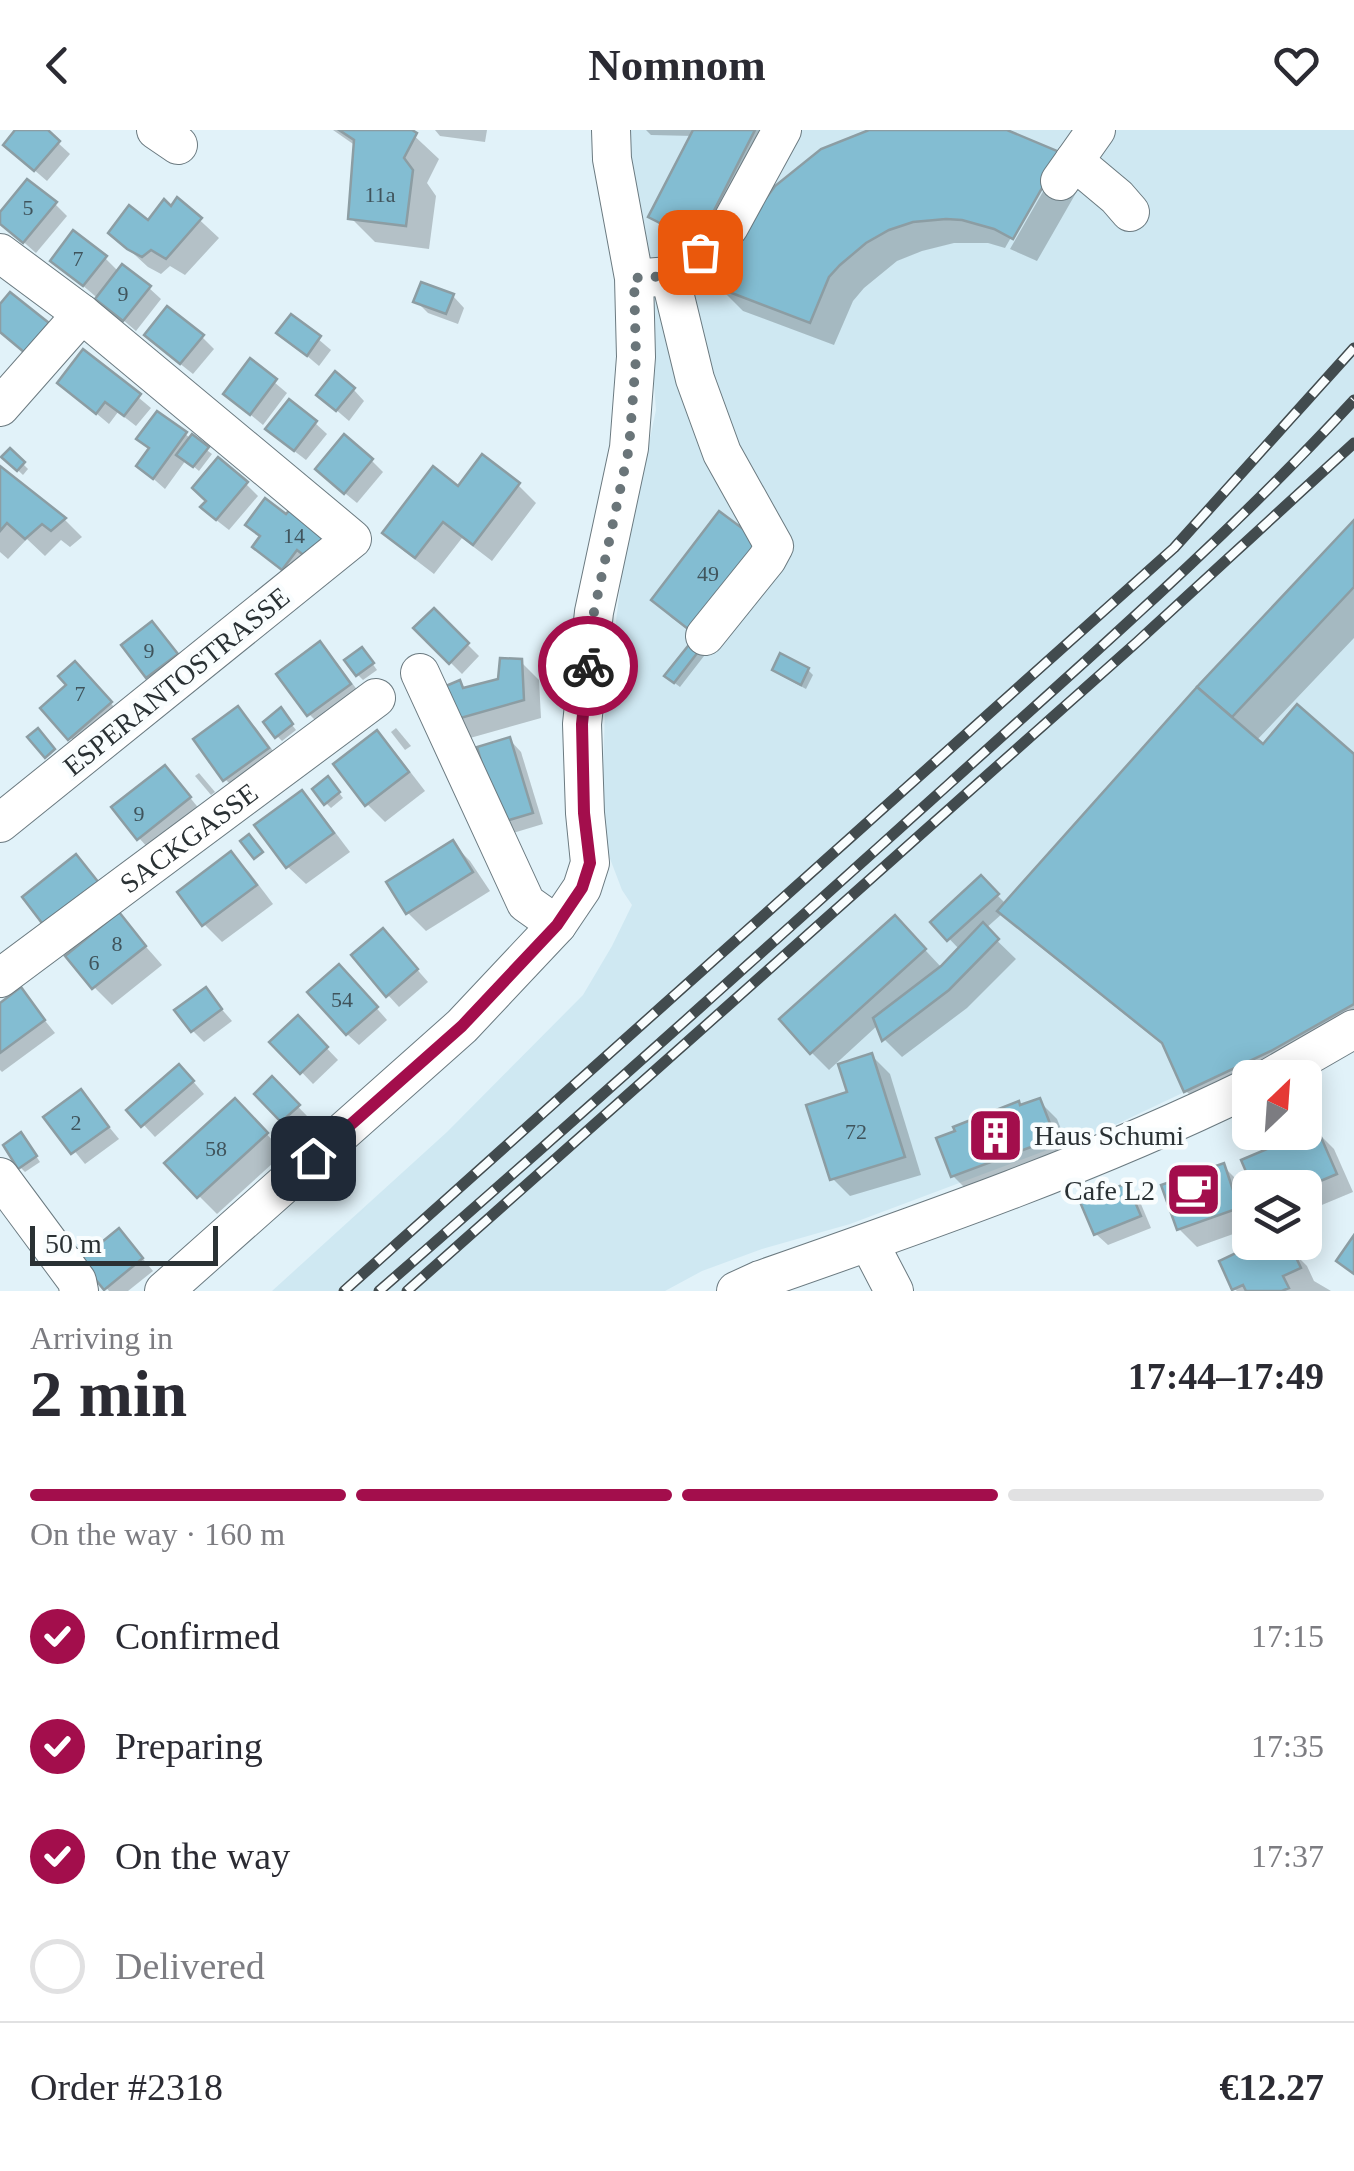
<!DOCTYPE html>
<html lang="en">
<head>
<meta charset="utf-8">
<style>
	body { margin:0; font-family:Georgia,serif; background:#f7f7f7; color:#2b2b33; height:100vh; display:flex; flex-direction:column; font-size:38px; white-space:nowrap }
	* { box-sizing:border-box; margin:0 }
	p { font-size:32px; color:#7c7c81 }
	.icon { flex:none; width:55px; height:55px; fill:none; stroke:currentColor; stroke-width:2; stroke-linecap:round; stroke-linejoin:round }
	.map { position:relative; height:1161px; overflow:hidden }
	.side { display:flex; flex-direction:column; background:#fff; flex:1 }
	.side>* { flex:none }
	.needle { width:65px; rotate:25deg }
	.fabs { position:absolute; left:1232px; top:930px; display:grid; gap:20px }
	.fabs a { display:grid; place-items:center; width:90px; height:90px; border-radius:15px; background:#fff; box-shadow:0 5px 25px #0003; font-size:50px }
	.scale { position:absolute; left:30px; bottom:25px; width:188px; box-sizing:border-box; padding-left:10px; border:5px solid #2a3134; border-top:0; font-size:28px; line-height:35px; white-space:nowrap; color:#2a3134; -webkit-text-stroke:8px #f9fdfe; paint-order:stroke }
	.pin { position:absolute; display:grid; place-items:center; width:85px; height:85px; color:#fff; margin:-42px; border-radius:20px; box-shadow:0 5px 15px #0006 }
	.courier { position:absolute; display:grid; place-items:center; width:100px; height:100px; margin:-50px; border:8px solid #a30e4c; border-radius:50%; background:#fff; color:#222; box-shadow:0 2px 12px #0007 }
	.headline em { font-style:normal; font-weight:700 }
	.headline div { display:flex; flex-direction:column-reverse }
	.headline { display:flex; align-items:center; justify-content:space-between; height:170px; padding:0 30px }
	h1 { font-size:65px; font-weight:700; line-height:75px }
	.bar { display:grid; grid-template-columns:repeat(4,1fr); gap:15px 10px; align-content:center; height:120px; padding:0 30px }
	.bar i { height:12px; border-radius:8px; background:#e1e1e2 }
	.bar .current { background:#a30e4c }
	.bar p { grid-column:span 4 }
	.line { display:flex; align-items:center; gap:25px; padding:0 30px; border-top:2px solid #e1e1e2 }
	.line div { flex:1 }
	ol { padding:0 30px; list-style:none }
	li { display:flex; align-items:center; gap:30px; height:110px }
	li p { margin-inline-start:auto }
	li .icon { padding:10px; border-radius:50%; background:#a30e4c; color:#fff; stroke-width:4 }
	li:last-child { color:#7c7c81 }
	li i { width:55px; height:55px; border:5px solid #e1e1e2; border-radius:50% }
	header { display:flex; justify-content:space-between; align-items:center; height:130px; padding:0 30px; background:#fff; font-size:45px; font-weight:700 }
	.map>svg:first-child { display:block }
	.built { fill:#cfe8f2 }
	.shadow { fill:#0003 }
	.building { fill:#83bdd2; stroke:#8c9da3; stroke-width:2.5 }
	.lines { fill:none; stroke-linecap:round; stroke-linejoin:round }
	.minor-casing { stroke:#6b7a80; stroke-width:40 }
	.minor { stroke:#fff; stroke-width:38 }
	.rail-casing { stroke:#424b4e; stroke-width:11 }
	.rail { stroke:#f9fdfe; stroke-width:8; stroke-dasharray:22; stroke-linecap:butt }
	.done { stroke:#6a7579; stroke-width:10; stroke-dasharray:0 18 }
	.route { stroke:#a30e4c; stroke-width:12 }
	.labels { text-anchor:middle; stroke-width:9; stroke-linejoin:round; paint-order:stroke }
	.number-label { font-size:22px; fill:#40545c }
	.street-label { font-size:28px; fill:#2a3134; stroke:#f9fdfe }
	.poi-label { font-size:28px; fill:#2a3134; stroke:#f9fdfe; text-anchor:start }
</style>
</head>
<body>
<header><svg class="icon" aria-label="back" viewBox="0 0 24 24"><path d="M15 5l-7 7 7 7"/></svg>Nomnom<svg class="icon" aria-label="heart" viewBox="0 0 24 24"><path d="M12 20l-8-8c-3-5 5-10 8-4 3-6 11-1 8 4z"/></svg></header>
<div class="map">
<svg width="1354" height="1161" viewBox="0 0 1354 1161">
	<rect width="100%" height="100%" fill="#e1f2f9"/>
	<polygon class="built" points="627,0 1354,0 1354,874 1271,921 1117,994 850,1094 762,1119 702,1141 665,1161 272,1161 447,1002 583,865 612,816 632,775 622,760 601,705 605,579 623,435 656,280 645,138"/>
	<g class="shadow">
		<polygon points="19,0 44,0 70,24 47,51 18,26"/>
		<polygon points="333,0 408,0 439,29 427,53 436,66 429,119 375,112 351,88 356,16"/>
		<polygon points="435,0 487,0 485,12 440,6"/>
		<polygon points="646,0 790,0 736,107 739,109 777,58 822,21 881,0 998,0 1019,6 1060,25 1084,49 1037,131 1010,119 1060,32 1054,32 1005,118 988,113 954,113 922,121 897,131 864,158 853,171 834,215 743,181 719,157 739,112 735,110 722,135 675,111 652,87 693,6 651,5"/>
		<polygon points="178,70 219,108 185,145 170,136 161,144 148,137 111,103 148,94 171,79"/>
		<polygon points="55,74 67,86 36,123 0,91 0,86"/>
		<polygon points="105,128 119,142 149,158 161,169 136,201 53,130"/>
		<polygon points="453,166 464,178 458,194 428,183 416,171"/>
		<polygon points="292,187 331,220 319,236 280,203"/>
		<polygon points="202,207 214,219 193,244 159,217"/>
		<polygon points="84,222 151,278 136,296 118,282 109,294 60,253"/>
		<polygon points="250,232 287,263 263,295 226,264"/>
		<polygon points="353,259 364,271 349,291 319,265"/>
		<polygon points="315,293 327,304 306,330 280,310"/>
		<polygon points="185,304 212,324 199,341 186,330 165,359 139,336 151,320 140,309"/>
		<polygon points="10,321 28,339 23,345 4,327"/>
		<polygon points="371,330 383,342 357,373 330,351"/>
		<polygon points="0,339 65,390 82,407 70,417 61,410 45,426 27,409 8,429 0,422"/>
		<polygon points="246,354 258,366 229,400 215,389 208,371"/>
		<polygon points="518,355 536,373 492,431 462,408 434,444 404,421 386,403 459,359"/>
		<polygon points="1354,393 1354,508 1256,611 1264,618 1354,627 1354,912 1210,985 1186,961 1168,919 1024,804 1003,783 985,799 1016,829 967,878 902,927 884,909 878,895 829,940 811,922 912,806 942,838 960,820 934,793 981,749 1006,774 1245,508"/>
		<polygon points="248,394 346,424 301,456 273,434 255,417 261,408"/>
		<polygon points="782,436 716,522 711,517 680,557 672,551 698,507 672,488 654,470"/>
		<polygon points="434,481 479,526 462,544 416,498"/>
		<polygon points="164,506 187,537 160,558 148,546"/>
		<polygon points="319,515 337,533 367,573 327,602 309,584"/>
		<polygon points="367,526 377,540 363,550 358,545"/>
		<polygon points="521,532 539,550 541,588 463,610 445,592 460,553 466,559 501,551"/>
		<polygon points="775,540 808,540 813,545 806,559 780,545"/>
		<polygon points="87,546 121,585 82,620 43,578"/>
		<polygon points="238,580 256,598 285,637 243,667 225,649"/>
		<polygon points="285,586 296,600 282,611 277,606"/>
		<polygon points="396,598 411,616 405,620 391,602"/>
		<polygon points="377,604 395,622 425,661 385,692 367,674"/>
		<polygon points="510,610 521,622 543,694 513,703 502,692"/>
		<polygon points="199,643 215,662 211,665 195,646"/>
		<polygon points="176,650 200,680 150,720 139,708"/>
		<polygon points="333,655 343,668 331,678 326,673"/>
		<polygon points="301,663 319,681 350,722 306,754 288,737"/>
		<polygon points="452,713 470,731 490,761 426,801 408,783 389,753"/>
		<polygon points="231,724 249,742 273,774 222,812 204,794"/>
		<polygon points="119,786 162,835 112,875 94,857"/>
		<polygon points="394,813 428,852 399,877 388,865"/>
		<polygon points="351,849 387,890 359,915 347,904"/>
		<polygon points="205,860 232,891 204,912 192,900"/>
		<polygon points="21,861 55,903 2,942 0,940 0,876"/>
		<polygon points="298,888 338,930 313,954 273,912"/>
		<polygon points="872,926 890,944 921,1045 850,1066 832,1048"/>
		<polygon points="191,949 204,964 155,1007 130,980"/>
		<polygon points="272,950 309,988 294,1002 257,964"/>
		<polygon points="80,962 119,1009 85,1034 47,987"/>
		<polygon points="1039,971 1057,989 1067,1014 1058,1017 1064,1029 971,1064 953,1046 1022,978"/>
		<polygon points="253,989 284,1023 217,1084 199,1066"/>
		<polygon points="1316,1001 1334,1019 1353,1062 1305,1082 1305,1058"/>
		<polygon points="26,1011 40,1032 25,1042 20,1037"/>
		<polygon points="1223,1036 1241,1054 1250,1080 1250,1098 1197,1117 1179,1099"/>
		<polygon points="1127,1056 1138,1067 1151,1098 1108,1115 1096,1104"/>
		<polygon points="1275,1112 1283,1121 1289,1118 1307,1136 1314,1151 1331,1161 1237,1161 1234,1159"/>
		<polygon points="130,1113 153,1141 128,1161 109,1161 83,1130"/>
	</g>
	<g class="building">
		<polygon points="15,0 48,0 60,11 34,41 3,15"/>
		<polygon points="339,0 412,0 417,3 404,28 413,40 406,96 348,89 354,10"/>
		<polygon points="693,0 755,0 698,112 648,87"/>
		<polygon points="869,0 1007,0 1062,23 1013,109 994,99 962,90 946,89 913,92 889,100 866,113 840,135 829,147 810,193 716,157 741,102 775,56 821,19"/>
		<polygon points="27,49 57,72 23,113 0,94 0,82"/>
		<polygon points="177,67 202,88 166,129 151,120 142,127 127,119 108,103 129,75 148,90 164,69 171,76"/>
		<polygon points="73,100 107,126 83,156 50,131"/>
		<polygon points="122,134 151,156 123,191 95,169"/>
		<polygon points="421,152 454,164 446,184 413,172"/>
		<polygon points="10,162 49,193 25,223 0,202 0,174"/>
		<polygon points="167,176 204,205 180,234 144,205"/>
		<polygon points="291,184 321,206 307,226 276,203"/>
		<polygon points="83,219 141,264 124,286 105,272 96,284 57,253"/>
		<polygon points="250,228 277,249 250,285 223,264"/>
		<polygon points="335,241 355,258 336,281 316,265"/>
		<polygon points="289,269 317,291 294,321 265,299"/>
		<polygon points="157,281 187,302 153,349 136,336 149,318 136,309"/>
		<polygon points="192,304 209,317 193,337 176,325"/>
		<polygon points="344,304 373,329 344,364 315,339"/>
		<polygon points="10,318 25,332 17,341 1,327"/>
		<polygon points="482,324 520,353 473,415 443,392 415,428 382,403 433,336 458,356"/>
		<polygon points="218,327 248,352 216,390 200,377 206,371 192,358"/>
		<polygon points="0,336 66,388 51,401 42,394 25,409 7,393 0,401"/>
		<polygon points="265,368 286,384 293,376 330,404 310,430 297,420 282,440 252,417 260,406 245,395"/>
		<polygon points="719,381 766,416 697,506 651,470"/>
		<polygon points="1354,390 1354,457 1232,587 1197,557"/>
		<polygon points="434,478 469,513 449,534 413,498"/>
		<polygon points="152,491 178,524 146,548 121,515"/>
		<polygon points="696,506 705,513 674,553 664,546"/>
		<polygon points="320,511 351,554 307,586 276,544"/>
		<polygon points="362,517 374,533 356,546 344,530"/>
		<polygon points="780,523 809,538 801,555 772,540"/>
		<polygon points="500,528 522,529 524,570 443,593 434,561 460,550 463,558 498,549"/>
		<polygon points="75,531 112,572 68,610 40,578 66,555 58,546"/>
		<polygon points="1197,557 1263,614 1297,574 1354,624 1354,874 1271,921 1184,962 1162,913 997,781"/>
		<polygon points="238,576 269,618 223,651 193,609"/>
		<polygon points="281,577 293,594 275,608 263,592"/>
		<polygon points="38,598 55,619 45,628 27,607"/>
		<polygon points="377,600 409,642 365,676 333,634"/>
		<polygon points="510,607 533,683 499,693 477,617"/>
		<polygon points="165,635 191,667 137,710 111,677"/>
		<polygon points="328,646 340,662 324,675 312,659"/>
		<polygon points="302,660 334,703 286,738 254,695"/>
		<polygon points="249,704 263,722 254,729 240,711"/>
		<polygon points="453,710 473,742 406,784 386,752"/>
		<polygon points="231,721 257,755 202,796 177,762"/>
		<polygon points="76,724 103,758 48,801 22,767"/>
		<polygon points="981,745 999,764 947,811 930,792"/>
		<polygon points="119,782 146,816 92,859 65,826"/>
		<polygon points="895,785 926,819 810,924 779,889"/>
		<polygon points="983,792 999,809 949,860 882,911 873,888 941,836"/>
		<polygon points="383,798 418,839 386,867 351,825"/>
		<polygon points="339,834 378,877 346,905 307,862"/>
		<polygon points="21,857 45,890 0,923 0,873"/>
		<polygon points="206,857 222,879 191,902 174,880"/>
		<polygon points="298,885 328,917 300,944 269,912"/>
		<polygon points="872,923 905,1027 830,1050 806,975 847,962 838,934"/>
		<polygon points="179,934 194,951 141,997 126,980"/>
		<polygon points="272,946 300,975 281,992 254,964"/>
		<polygon points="81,959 109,997 71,1024 43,987"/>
		<polygon points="235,968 268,1003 197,1068 164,1033"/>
		<polygon points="1040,968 1051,996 1042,999 1047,1011 951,1047 936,1008 955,1001 953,997 1019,971 1020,975"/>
		<polygon points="1317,998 1337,1044 1304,1058 1253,1058 1241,1030"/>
		<polygon points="21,1002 37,1026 18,1039 3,1015"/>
		<polygon points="1224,1033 1239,1078 1177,1100 1161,1055"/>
		<polygon points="1127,1053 1141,1086 1094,1105 1080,1072"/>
		<polygon points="119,1098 143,1128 104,1160 80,1130"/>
		<polygon points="1354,1105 1354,1144 1336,1131"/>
		<polygon points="1259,1112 1276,1112 1279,1120 1290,1115 1301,1138 1283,1146 1289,1158 1282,1161 1246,1161 1243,1155 1232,1160 1219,1131"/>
	</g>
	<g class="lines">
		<defs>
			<g id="minor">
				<polyline points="156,0 178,15"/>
				<polyline points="1074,31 1117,67 1130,82"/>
				<polyline points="1060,51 1096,0"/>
				<polyline points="0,123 82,184 352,409 0,693"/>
				<polyline points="670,146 695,249 722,323 774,416 767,429 705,506"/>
				<polyline points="645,148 670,146 729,97 782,0"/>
				<polyline points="0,277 82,184"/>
				<polyline points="420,543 526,773 557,795"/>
				<path id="s1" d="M0 848 376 568"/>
				<polyline points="1269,948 1354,899"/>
				<polyline points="0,1047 77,1151 79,1161"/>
				<polyline points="869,1113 894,1161"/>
				<polyline points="164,1161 462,896 557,795 582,758 590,733 585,683 582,594 594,482 629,318 636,227 634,148 612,29 611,0"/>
				<path d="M736 1161 760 1150C926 1092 1093 1034 1250 957"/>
			</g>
		</defs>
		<use href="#minor" class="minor-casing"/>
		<use href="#minor" class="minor"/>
		<defs>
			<g id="rail">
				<polyline points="344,1161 1174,418 1354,218"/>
				<path d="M379 1161C571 994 760 824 949 654 1087 529 1228 407 1354 270"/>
				<polyline points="407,1161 1137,512 1354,313"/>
			</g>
		</defs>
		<use href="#rail" class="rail-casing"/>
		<use href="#rail" class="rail"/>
	</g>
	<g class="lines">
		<polyline class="done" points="588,536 594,482 629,318 636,228 634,148 670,146 700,122"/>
		<polyline class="route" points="313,1028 462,896 557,795 582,758 590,733 584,683 582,594 588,536"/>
	</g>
	<defs>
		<symbol id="building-square" viewBox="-11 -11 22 22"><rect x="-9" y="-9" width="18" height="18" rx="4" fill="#a30e4c" stroke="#f9fdfe"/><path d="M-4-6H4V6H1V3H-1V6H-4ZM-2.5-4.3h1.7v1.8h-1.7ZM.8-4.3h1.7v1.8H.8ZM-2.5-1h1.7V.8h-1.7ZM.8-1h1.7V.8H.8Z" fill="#fff"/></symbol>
		<symbol id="cafe-square" viewBox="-11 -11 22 22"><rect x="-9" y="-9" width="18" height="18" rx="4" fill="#a30e4c" stroke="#f9fdfe"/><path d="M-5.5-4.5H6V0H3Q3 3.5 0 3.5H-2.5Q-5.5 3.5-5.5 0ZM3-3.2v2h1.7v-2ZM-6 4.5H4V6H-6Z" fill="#fff"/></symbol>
	</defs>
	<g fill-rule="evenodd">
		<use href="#building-square" x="964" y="974" width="63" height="63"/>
		<use href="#cafe-square" x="1162" y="1028" width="63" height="63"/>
	</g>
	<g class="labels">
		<g class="number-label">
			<text x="380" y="72">11a</text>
			<text x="28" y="85">5</text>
			<text x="78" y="136">7</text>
			<text x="123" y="171">9</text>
			<text x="294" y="413">14</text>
			<text x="708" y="451">49</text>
			<text x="149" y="528">9</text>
			<text x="80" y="571">7</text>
			<text x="139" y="691">9</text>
			<text x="117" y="821">8</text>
			<text x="94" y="840">6</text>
			<text x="342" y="877">54</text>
			<text x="76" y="1000">2</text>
			<text x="856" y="1009">72</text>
			<text x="216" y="1026">58</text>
		</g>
		<g class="street-label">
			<text transform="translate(176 551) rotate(-39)" y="10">ESPERANTOSTRASSE</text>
			<text dy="10" stroke="none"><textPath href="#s1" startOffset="235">SACKGASSE</textPath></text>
		</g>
		<g class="poi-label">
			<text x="1034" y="1015">Haus Schumi</text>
			<text x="1155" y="1070" text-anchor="end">Cafe L2</text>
		</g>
	</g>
</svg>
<div class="fabs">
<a><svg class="needle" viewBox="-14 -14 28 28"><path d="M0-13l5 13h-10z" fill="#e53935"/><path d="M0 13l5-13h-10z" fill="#7c7c81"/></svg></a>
<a><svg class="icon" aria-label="layers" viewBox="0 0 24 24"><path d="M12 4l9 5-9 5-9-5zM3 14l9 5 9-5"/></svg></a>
</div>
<div class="scale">50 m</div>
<div class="pin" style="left:700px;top:122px;background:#ea580c"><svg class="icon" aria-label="bag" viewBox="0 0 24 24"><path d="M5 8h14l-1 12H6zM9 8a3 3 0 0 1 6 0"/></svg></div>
<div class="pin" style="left:313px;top:1028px;background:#1f2937"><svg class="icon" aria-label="home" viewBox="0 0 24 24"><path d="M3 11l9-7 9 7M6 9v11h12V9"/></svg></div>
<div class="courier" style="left:588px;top:536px"><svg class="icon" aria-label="bike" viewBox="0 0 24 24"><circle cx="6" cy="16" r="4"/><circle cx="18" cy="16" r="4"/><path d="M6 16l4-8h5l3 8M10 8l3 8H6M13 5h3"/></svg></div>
</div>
<section class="side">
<div class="headline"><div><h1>2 min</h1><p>Arriving in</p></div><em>17:44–17:49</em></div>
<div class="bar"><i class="current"></i><i class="current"></i><i class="current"></i><i></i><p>On the way · 160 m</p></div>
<ol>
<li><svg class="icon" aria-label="check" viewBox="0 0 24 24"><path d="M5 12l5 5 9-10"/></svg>Confirmed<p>17:15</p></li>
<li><svg class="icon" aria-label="check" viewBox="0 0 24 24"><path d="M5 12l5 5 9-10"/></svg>Preparing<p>17:35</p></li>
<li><svg class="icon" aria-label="check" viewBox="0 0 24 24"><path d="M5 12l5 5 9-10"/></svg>On the way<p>17:37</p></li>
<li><i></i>Delivered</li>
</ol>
<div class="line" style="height:130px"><div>Order #2318</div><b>€12.27</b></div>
</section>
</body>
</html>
